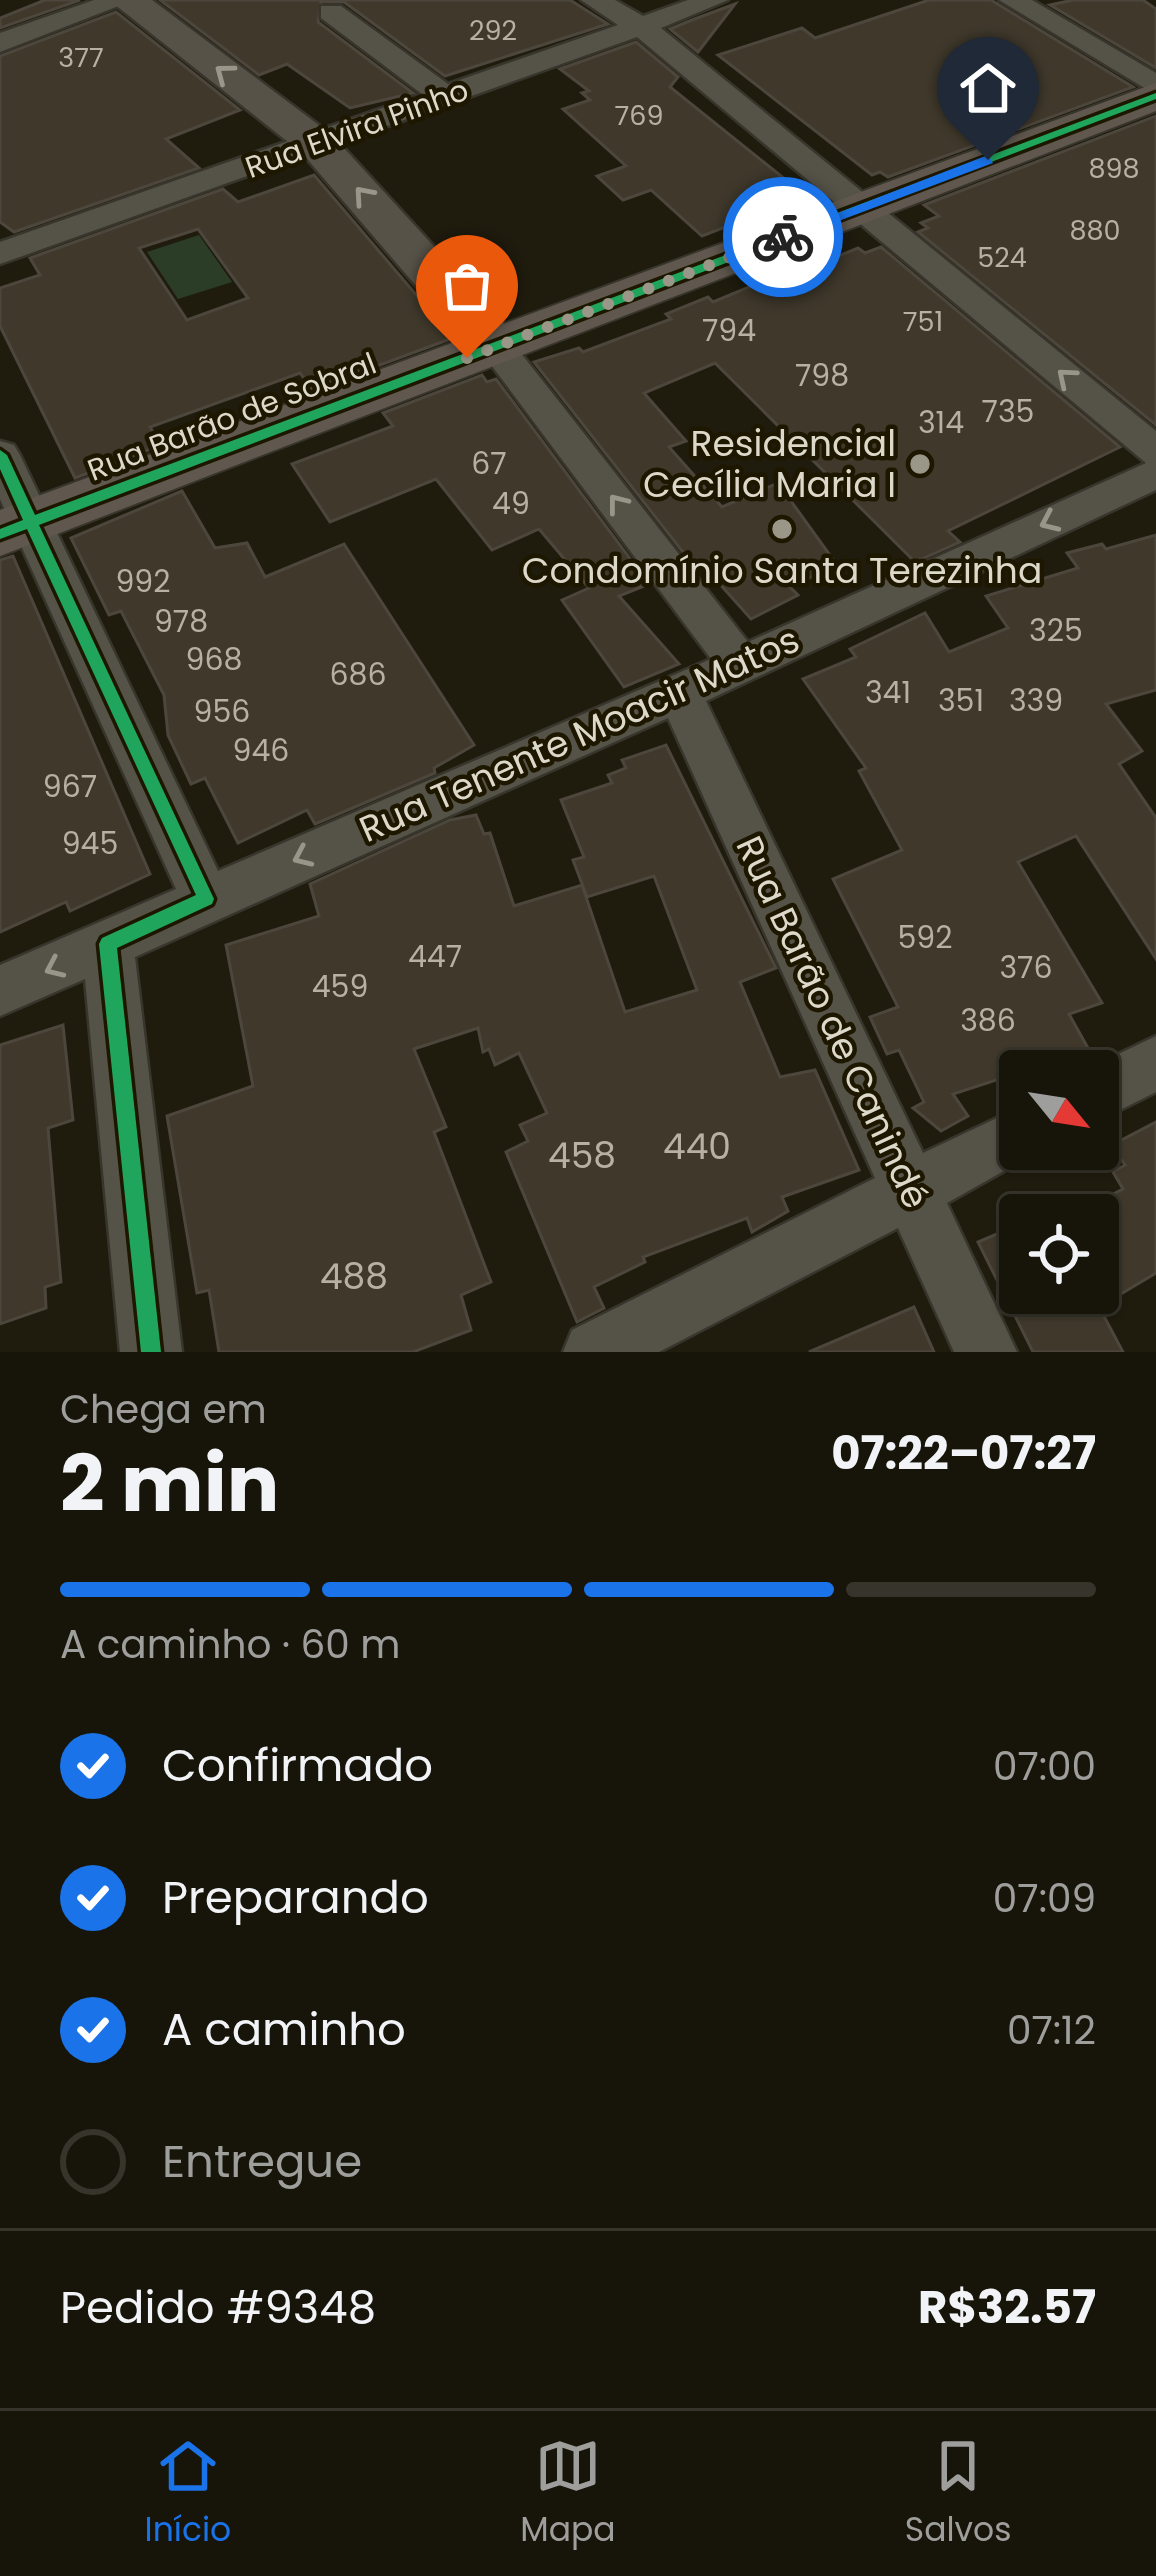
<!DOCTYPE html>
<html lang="pt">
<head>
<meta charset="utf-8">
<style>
	body { margin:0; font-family:Poppins,sans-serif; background:#242218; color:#f1f3f6; height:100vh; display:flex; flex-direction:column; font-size:45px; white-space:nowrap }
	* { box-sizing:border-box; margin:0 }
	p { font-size:39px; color:#9e9f9c }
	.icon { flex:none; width:66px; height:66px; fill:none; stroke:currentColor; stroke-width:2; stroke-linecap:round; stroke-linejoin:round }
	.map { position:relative; height:1352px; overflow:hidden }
	.side { display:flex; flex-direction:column; background:#17150a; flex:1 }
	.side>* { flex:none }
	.needle { width:78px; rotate:120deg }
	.buttons { position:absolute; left:999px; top:1050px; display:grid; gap:24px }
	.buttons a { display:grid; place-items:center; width:120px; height:120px; border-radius:12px; background:#17150a; box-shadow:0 3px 9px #0004,0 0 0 3px #36342b; font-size:60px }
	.pin { position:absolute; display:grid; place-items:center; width:102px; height:102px; color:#fff; margin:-123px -51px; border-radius:50% 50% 50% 0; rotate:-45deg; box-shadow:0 0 12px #0007 }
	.pin .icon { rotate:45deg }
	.courier { position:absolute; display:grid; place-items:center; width:120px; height:120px; margin:-60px; border:9px solid #1a73e8; border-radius:50%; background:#fff; color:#222; box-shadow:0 3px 15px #0007 }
	.summary em { font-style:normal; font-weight:700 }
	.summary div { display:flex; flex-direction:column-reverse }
	.summary { display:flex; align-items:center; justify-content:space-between; height:204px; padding:0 60px }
	h1 { font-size:78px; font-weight:700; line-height:90px }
	.bar { display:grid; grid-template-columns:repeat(4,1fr); gap:18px 12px; align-content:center; height:144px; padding:0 60px }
	.bar i { height:15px; border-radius:9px; background:#36342b }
	.bar .current { background:#1a73e8 }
	.bar p { grid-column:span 4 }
	.line { display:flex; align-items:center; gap:30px; padding:0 60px; border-top:3px solid #36342b }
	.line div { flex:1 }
	ol { padding:0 60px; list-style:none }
	li { display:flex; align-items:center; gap:36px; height:132px }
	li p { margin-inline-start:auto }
	li .icon { padding:12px; border-radius:50%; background:#1a73e8; color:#fff; stroke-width:4 }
	li:last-child { color:#9e9f9c }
	li i { width:66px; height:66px; border:6px solid #36342b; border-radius:50% }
	.dock { display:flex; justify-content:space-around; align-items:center; height:168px; border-top:3px solid #36342b; background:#17150a; font-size:33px; color:#9e9f9c }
	.dock a { display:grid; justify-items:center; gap:6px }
	.dock .current { color:#1a73e8 }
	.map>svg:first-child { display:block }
	.green { fill:#2c3d27 }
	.building { fill:#3f382b; stroke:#4c463c; stroke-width:3; fill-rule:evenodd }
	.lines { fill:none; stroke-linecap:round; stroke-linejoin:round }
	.minor-casing { stroke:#38352c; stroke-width:5 }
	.secondary-casing { stroke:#38352c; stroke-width:5 }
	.primary-casing { stroke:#38352c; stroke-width:4 }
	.minor { fill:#555348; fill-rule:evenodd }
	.secondary { fill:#565248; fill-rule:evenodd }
	.primary { fill:#60584e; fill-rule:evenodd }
	.cycleway-casing { stroke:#1d1700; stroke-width:7 }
	.cycleway { fill:#20a55d; fill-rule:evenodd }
	.oneway { stroke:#9a9689 }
	.oneway2 { stroke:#999689 }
	.route { fill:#1a73e8 }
	.done { stroke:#9a9788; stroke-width:12; stroke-dasharray:0 21.6 }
	.poi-dot { fill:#9a9788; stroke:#1d1700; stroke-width:4.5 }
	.labels { text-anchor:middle; stroke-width:9; stroke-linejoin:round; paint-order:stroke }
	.far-number-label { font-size:27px; fill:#b6b1a2 }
	.far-street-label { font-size:30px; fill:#ddd9ca; stroke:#1d1700 }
	.number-label { font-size:30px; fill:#b6b1a2 }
	.poi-label { font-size:36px; fill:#ddd9ca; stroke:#1d1700; text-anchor:end }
	.street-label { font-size:36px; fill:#ddd9ca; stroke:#1d1700 }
	.near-number-label { font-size:36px; fill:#b6b1a2 }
</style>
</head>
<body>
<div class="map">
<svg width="1156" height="1352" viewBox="0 0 1156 1352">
	<rect width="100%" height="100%" fill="#1f1c0e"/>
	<polygon class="green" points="199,235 232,282 178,299 147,252"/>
	<g class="building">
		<polygon points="45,0 80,0 0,28 0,18"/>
		<polygon points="160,0 570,0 608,24 445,76 344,2 321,2 318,22 413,93 350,108 287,64 259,75"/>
		<polygon points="929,0 991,0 1133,87 888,177 880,172 872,175 718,55 802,28 815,38"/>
		<polygon points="1073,0 1143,0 1156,9 1156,68 1050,5"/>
		<polygon points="735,4 698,52 670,29 692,20"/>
		<polygon points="116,12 240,110 166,139 199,168 14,232 0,222 0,56"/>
		<polygon points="636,42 678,77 670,87 806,196 702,236 651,190 623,200 597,176 626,166 563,109 590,100 582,93 589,91 560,69"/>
		<polygon points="1156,116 1156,425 918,232 928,228 921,223 939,216 924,205"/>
		<path d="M314 175 453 338 312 390 300 373 150 427 161 445 75 478 0 326V288L40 275 30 258 223 189 238 202ZM198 229 248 298 187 320 139 248Z"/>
		<polygon points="881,247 1120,447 948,531 960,542 915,562 715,363 644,393 686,441 669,447 722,507 778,483 837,565 790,587 798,595 751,619 700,562 693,565 534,362 579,348 583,352 671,319 666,314 708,297 713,302 793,269 797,273 858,248 865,253"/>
		<polygon points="482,375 487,382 496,379 649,584 619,596 679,664 624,687 562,600 589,588 539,529 492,550 436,479 330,522 292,464 393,426 383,413"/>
		<polygon points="182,491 215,548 247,543 265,577 344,544 474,745 434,768 435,773 315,824 307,810 238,843 205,778 191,784 168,735 164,695 121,611 109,615 71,538"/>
		<polygon points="1156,535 1156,690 1106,704 1142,751 1119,764 1156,818 1156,959 1076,836 1018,862 1102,1003 1069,1014 1089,1050 953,1094 968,1116 941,1131 913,1108 924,1102 899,1050 887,1054 870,1017 898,1007 833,879 902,850 859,771 866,768 803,679 856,657 850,649 925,613 949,652 1008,628 986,596 1078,568 1067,553 1102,544 1106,549"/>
		<polygon points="13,556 150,874 70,911 66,902 0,932 0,560"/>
		<polygon points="666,745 776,968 740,982 780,1077 815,1070 859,1170 782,1197 788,1211 752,1232 747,1218 643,1257 645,1262 594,1287 604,1308 577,1322 506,1152 528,1141 520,1125 547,1113 519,1053 495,1065 489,1049 483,1052 478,1028 414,1049 446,1127 434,1132 491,1282 461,1295 471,1330 413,1352 219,1352 209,1290 197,1293 167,1116 253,1086 226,945 319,916 310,884 450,820 476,815 484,834 490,833 514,906 582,885 625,1012 697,990 654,876 587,897 573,860 584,857 561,800 612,783 608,775 626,768 622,760"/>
		<polygon points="63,1025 73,1120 48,1128 61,1282 45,1287 46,1308 0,1324 0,1045"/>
		<polygon points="1156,1122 1156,1273 1099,1307 1123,1352 1033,1352 978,1242 1020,1224 1020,1293 1091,1293 1098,1306 1098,1202 1123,1189 1113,1172 1125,1165 1112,1145"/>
		<polygon points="914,1307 934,1352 809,1352"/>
	</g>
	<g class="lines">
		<defs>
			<g id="minor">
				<polygon points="94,0 134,0 0,52 0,33"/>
				<polygon points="581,0 615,0 643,16 688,0 728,0 661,28 1156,431 1156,490 706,701 923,1153 1020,1107 1020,1149 1043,1149 947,1203 1017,1352 954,1352 898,1228 659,1352 563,1352 572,1330 875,1178 668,718 135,957 182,1352 120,1352 85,979 0,1016 0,965 176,889 0,499 0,441 14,445 20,455 218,871 711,659 483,354 478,346 483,338 509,338 748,642 1146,463 637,37 0,264 0,242 422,94 321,18 321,6 341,6 448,84 618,25"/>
				<polygon points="999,0 1032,0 1156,73 1156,95"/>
				<polygon points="1156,1036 1156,1092 1098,1121 1098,1071 1083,1071"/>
			</g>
			<polygon id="secondary" points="109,0 152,0 332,135 514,334 521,346 514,358 496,362 478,358 302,153"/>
			<polygon id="primary" points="1156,83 1156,111 0,556 0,510"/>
		</defs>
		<use href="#minor" class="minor-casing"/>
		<use href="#secondary" class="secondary-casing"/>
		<use href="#primary" class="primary-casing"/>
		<use href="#minor" class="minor"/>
		<use href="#secondary" class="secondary"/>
		<use href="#primary" class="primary"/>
		<defs>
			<polygon id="cycleway" points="1156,93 1156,99 39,525 214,899 212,904 117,948 161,1352 141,1352 99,944 102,938 196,895 27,529 0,539 0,529 23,520 0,469 0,450 7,455 35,515"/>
		</defs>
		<use href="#cycleway" class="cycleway-casing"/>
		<use href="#cycleway" class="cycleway"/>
	</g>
	<defs><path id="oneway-chevron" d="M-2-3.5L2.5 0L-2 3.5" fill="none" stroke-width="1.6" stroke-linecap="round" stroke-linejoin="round" transform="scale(3)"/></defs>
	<g class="oneway">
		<use href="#oneway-chevron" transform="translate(224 73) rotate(-143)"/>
		<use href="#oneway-chevron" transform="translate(363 195) rotate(-131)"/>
	</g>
	<g class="oneway2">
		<use href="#oneway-chevron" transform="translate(1066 377) rotate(-140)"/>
		<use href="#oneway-chevron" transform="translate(617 503) rotate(-128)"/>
		<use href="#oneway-chevron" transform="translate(1049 522) rotate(156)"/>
		<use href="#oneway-chevron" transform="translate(302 857) rotate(156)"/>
		<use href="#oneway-chevron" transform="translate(54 968) rotate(156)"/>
	</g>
	<polygon class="route" points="988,155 993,163 788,240 776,237"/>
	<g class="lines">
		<polyline class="done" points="467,358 783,237"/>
	</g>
	<g class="poi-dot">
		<circle cx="920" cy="464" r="12"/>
		<circle cx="782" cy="529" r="12"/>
	</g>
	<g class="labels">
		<g class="far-number-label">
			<text x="493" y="40">292</text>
			<text x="81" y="67">377</text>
			<text x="639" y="125">769</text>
			<text x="1114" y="178">898</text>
			<text x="1095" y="240">880</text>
			<text x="1002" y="267">524</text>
			<text x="923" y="331">751</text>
		</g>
		<g class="far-street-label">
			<text transform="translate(357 129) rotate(-20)" y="10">Rua Elvira Pinho</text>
			<text transform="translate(232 417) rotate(-21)" y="10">Rua Barão de Sobral</text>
		</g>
		<g class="number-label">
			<text x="729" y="341">794</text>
			<text x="822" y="386">798</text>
			<text x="1008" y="422">735</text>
			<text x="941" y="433">314</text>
			<text x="489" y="474">67</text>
			<text x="511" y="514">49</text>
			<text x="143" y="592">992</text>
			<text x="181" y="632">978</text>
			<text x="1056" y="641">325</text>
			<text x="214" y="670">968</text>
			<text x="358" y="685">686</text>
			<text x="888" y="703">341</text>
			<text x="961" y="711">351</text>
			<text x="1036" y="711">339</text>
			<text x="222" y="722">956</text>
			<text x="261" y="761">946</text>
			<text x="70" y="797">967</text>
			<text x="90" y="854">945</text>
			<text x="925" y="948">592</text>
			<text x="435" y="967">447</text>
			<text x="1026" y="978">376</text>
			<text x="340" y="997">459</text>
			<text x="988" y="1031">386</text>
		</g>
		<g class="poi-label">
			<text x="896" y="456">Residencial<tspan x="896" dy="41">Cecília Maria I</tspan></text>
			<text x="782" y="583" text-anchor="middle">Condomínio Santa Terezinha</text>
		</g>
		<g class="street-label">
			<text transform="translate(579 734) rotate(-24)" y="13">Rua Tenente Moacir Matos</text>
			<text transform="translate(833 1022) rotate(65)" y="13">Rua Barão de Canindé</text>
		</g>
		<g class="near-number-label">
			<text x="697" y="1159">440</text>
			<text x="582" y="1168">458</text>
			<text x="354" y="1289">488</text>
		</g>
	</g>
</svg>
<div class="buttons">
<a><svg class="needle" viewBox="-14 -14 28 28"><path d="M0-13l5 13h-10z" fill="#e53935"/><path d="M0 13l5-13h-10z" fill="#9e9f9c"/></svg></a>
<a><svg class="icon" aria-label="locate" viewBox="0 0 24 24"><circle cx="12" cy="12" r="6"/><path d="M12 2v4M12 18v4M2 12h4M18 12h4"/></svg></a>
</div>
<div class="pin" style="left:467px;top:358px;background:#ea580c"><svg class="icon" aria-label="bag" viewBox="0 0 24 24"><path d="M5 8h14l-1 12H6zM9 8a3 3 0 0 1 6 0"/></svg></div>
<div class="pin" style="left:988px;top:160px;background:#1f2937"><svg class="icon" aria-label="home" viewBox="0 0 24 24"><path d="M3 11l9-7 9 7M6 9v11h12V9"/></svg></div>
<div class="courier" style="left:783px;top:237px"><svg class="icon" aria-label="bike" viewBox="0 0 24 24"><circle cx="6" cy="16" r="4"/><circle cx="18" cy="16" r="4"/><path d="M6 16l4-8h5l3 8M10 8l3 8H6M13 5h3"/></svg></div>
</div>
<section class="side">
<div class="summary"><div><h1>2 min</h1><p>Chega em</p></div><em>07:22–07:27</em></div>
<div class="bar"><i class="current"></i><i class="current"></i><i class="current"></i><i></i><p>A caminho · 60 m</p></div>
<ol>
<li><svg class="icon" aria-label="check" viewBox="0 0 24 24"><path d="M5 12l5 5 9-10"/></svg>Confirmado<p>07:00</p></li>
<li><svg class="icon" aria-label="check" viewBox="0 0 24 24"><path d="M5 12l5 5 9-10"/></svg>Preparando<p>07:09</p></li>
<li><svg class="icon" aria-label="check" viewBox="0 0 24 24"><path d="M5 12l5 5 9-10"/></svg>A caminho<p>07:12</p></li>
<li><i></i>Entregue</li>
</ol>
<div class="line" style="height:156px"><div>Pedido #9348</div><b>R$32.57</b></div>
</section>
<nav class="dock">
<a class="current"><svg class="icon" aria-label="home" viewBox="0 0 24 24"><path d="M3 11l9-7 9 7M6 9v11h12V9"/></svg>Início</a>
<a><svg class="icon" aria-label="map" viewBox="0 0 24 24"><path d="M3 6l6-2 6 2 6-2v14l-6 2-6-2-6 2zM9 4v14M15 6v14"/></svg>Mapa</a>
<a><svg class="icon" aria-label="saved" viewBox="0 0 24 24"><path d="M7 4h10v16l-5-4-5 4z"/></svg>Salvos</a>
</nav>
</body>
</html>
